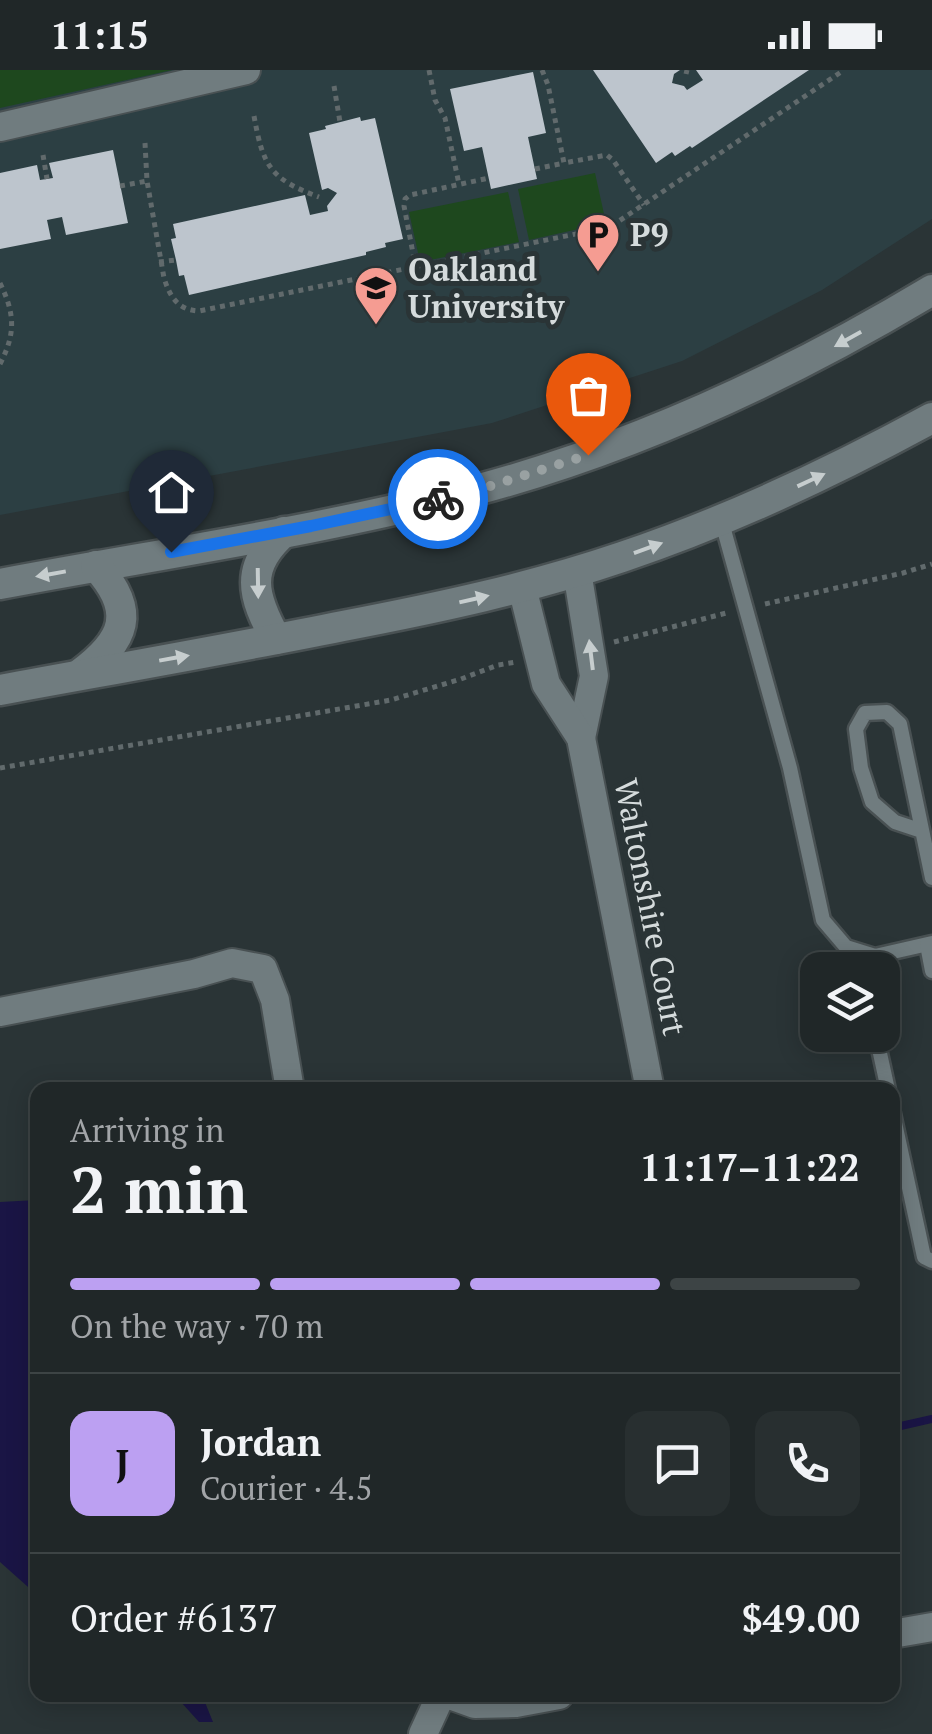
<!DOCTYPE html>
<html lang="en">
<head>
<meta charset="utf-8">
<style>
	body { margin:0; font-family:"PT Serif",serif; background:#282f30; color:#f1f3f6; height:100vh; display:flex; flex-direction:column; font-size:38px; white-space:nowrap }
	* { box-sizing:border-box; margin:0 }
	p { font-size:32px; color:#a2a5a8 }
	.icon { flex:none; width:55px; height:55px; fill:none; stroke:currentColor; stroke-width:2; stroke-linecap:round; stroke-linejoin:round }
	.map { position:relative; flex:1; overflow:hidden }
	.panel { position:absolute; left:30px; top:1012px; width:870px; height:620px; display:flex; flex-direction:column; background:#202728; border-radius:20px; box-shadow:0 5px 25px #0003,0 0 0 2px #3d4445 }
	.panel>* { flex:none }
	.buttons { position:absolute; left:800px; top:882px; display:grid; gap:20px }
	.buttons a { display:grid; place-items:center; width:100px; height:100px; border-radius:20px; background:#202728; box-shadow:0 5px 25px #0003,0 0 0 2px #3d4445; font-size:50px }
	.pin { position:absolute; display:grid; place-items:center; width:85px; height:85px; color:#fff; margin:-102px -42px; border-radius:50% 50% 50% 0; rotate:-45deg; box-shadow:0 0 10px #0007 }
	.pin .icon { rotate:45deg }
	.courier { position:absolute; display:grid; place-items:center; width:100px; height:100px; margin:-50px; border:8px solid #1a73e8; border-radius:50%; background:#fff; color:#222; box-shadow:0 2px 12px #0007 }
	.head em { font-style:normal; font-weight:600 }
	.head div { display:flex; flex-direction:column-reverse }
	.head { display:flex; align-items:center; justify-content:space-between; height:170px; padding:0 40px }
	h1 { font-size:65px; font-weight:600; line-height:75px }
	.bar { display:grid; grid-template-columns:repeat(4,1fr); gap:15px 10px; align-content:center; height:120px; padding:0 40px }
	.bar i { height:12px; border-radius:8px; background:#3d4445 }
	.bar .current { background:#bca0f2 }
	.bar p { grid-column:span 4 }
	.line { display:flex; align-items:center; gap:25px; padding:0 40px; border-top:2px solid #3d4445 }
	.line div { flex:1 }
	.round { display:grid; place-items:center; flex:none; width:105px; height:105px; border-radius:20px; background:#282f30 }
	.status { display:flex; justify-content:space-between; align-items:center; height:70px; padding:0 50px; background:#202728; direction:ltr }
	.status svg { height:28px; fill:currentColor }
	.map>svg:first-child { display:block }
	.built { fill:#2c3f43 }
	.green { fill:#1e481e }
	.water { fill:#1a1545 }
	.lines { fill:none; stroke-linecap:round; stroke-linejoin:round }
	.stream { stroke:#1a1545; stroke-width:8 }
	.building { fill:#bdc5cd }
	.lane-casing { stroke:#495153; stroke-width:19 }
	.street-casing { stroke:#495153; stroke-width:32 }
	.secondary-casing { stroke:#495153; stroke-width:35 }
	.path { stroke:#616a6c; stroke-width:5; stroke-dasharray:5 5; stroke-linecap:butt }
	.lane { stroke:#707c7f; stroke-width:14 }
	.street { stroke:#707c7f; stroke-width:28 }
	.secondary { stroke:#707c7f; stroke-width:30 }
	.oneway { fill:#c6cdce }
	.done { stroke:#99a1a2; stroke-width:10; stroke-dasharray:0 18 }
	.route { stroke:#1a73e8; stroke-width:12 }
	.labels { text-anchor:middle; stroke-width:10; stroke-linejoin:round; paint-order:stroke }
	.poi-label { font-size:32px; font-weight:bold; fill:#d5dbdc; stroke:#2a3436; text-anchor:start }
	.street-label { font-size:32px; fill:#d5dbdc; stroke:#2a3436 }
</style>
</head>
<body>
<div class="status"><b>11:15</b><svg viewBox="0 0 49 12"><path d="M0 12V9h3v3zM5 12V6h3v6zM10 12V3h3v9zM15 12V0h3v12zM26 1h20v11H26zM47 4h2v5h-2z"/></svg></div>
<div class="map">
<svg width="932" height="1664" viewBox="0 0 932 1664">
	<rect width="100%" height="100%" fill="#2a3436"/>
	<polygon class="built" points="0,0 932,0 932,149 822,220 682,291 492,353 0,445"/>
	<g class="green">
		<polygon points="0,0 172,0 0,38"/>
		<polygon points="595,103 606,153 529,170 518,119"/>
		<polygon points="508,122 519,172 420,192 409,142"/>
	</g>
	<g class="water">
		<polygon points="37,1130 38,1130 37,1525 0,1492 0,1132"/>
		<polygon points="172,1625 202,1625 213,1652 199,1652 180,1631"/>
	</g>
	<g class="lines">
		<polyline class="stream" points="892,1358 932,1349"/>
	</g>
	<g class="building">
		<polygon points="593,0 680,0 674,4 672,13 684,16 687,20 703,10 696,0 809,0 692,78 690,76 675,86 672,82 656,93"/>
		<polygon points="533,2 546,63 528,67 537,109 491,119 482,77 464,81 450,19"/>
		<polygon points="360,47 361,51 375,48 403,169 385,173 386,177 366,182 366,185 189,225 184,205 179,206 176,190 171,169 176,168 173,154 305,125 310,145 328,141 327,136 337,123 328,118 322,120 309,63 326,59 325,56"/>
		<polygon points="113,80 128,153 66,165 62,147 47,150 51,169 0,179 0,103 37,95 40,110 53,108 49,93"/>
	</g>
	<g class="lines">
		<defs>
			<g id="lane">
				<polyline points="721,449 790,698 823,850 846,877 875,886 932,873"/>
				<polyline points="922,761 895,752 872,732 861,698 856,659 865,643 887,642 900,654 932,808"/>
				<polyline points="927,875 932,901"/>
				<polyline points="876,965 888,1020"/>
				<polyline points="892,1039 924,1187 932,1191"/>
			</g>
			<g id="street">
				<polyline points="0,57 246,0"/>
				<polyline points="577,501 594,606 581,668"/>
				<polyline points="522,517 546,614 581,668 650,1020"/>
				<polyline points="0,942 194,904 232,893 263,899 275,930 290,1020"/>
				<polyline points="892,1564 932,1557"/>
				<polyline points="450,1625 475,1634 516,1633 559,1625"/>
				<polyline points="423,1664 441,1625"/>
			</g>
			<g id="secondary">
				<path d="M0 514C159 484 320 461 476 420 637 377 789 306 932 220"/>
				<path d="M276 569C252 526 244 497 284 462"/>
				<path d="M80 604C126 570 137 541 96 496"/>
				<path d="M0 620C114 599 229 579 343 556 437 538 531 518 622 487 729 451 833 402 932 348"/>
			</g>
		</defs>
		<use href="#lane" class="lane-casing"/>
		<use href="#street" class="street-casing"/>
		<use href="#secondary" class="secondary-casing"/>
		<g class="path">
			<polyline points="429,0 435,30 445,48 459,114"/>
			<polyline points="542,0 548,15 564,93 607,85 613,90 644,135"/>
			<polyline points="686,4 687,0"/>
			<polyline points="334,16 340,52"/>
			<path d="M254 46C263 96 270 109 319 127"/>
			<path d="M145 73 147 111 164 208C170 227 178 240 199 241L610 157 844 0"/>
			<polyline points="43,85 47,109"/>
			<polyline points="535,99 564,93"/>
			<polyline points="120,116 147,111"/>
			<polyline points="159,192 176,190"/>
			<polyline points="416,199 404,136 405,129 410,125 489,108"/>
			<path d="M0 213C15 244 16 263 0 294"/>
			<polyline points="765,534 903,503 932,494"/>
			<polyline points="614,572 730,542"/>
			<polyline points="0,698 391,630 461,609 498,595 516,592"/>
		</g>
		<use href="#lane" class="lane"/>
		<use href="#street" class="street"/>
		<use href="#secondary" class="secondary"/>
	</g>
	<defs><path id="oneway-solid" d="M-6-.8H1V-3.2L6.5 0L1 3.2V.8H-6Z" transform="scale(2.5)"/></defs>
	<g class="oneway">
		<use href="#oneway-solid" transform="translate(848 269) rotate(151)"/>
		<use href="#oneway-solid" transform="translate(811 410) rotate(-25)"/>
		<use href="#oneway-solid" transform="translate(648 478) rotate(-20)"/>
		<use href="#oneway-solid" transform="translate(51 504) rotate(170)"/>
		<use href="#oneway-solid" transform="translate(258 513) rotate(89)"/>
		<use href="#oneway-solid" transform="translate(474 529) rotate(-13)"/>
		<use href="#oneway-solid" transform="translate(591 585) rotate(-97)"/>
		<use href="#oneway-solid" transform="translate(174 588) rotate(-10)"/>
	</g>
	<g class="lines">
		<polyline class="done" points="438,429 478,420 588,385"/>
		<polyline class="route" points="171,482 311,456 438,429"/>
	</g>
	<defs>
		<symbol id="parking-pin" viewBox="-11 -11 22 30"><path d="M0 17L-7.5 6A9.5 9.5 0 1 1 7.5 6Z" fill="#f59c92" stroke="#2a3436"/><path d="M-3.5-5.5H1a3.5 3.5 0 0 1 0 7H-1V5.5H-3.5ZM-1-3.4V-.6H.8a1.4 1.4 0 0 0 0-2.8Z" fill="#111"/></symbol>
		<symbol id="university-pin" viewBox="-11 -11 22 30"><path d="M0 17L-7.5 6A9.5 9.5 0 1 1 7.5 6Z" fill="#f59c92" stroke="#2a3436"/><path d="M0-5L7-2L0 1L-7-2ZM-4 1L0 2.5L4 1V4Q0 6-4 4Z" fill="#111"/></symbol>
	</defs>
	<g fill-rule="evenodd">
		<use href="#parking-pin" x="573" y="140" width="50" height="68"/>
		<use href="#university-pin" x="351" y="193" width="50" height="68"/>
	</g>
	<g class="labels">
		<g class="poi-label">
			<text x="630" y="176">P9</text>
			<text x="408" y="211">Oakland<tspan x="408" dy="37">University</tspan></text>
		</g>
		<g class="street-label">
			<text transform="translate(650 837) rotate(79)" y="11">Waltonshire Court</text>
		</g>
	</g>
</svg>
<div class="buttons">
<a><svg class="icon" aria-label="layers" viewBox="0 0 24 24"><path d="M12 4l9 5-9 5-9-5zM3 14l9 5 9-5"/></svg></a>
</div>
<div class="pin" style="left:588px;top:385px;background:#ea580c"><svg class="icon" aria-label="bag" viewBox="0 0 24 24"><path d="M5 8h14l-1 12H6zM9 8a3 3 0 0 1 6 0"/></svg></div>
<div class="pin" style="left:171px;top:482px;background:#1f2937"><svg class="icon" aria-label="home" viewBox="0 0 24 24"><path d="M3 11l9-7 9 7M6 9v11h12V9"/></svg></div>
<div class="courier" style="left:438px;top:429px"><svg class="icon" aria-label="bike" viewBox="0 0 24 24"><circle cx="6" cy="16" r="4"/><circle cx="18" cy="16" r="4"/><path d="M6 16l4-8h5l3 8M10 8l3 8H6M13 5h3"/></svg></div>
<section class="panel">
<div class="head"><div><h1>2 min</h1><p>Arriving in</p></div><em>11:17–11:22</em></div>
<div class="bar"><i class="current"></i><i class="current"></i><i class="current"></i><i></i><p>On the way · 70 m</p></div>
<div class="line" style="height:180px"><b class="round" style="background:#bca0f2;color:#111">J</b><div><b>Jordan</b><p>Courier · 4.5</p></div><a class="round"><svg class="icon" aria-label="chat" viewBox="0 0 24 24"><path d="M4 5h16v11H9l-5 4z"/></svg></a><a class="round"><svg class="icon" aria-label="phone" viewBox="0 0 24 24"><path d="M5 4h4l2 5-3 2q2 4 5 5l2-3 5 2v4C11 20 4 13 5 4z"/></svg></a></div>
<div class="line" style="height:130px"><div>Order #6137</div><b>$49.00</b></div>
</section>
</div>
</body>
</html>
